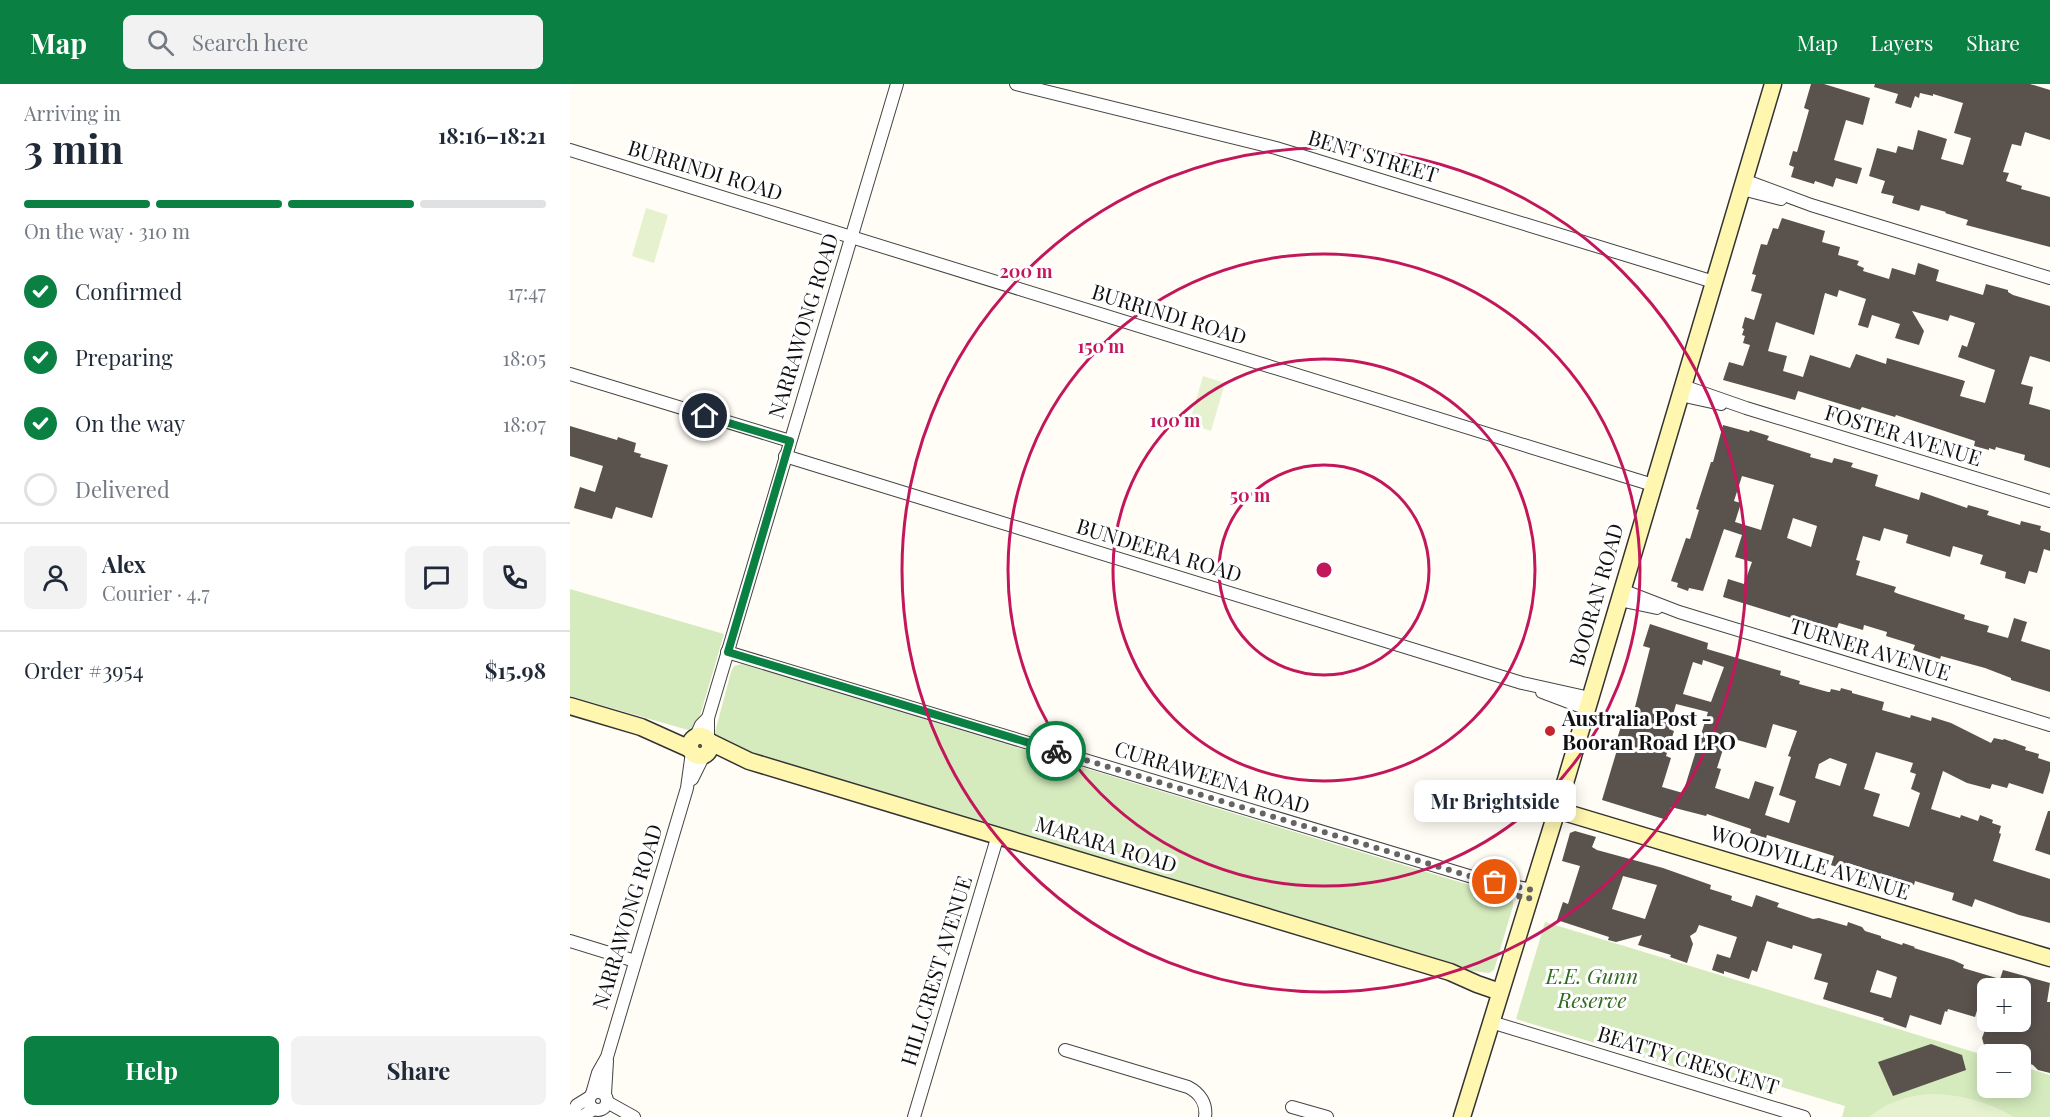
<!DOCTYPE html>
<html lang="en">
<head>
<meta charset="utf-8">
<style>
	body { margin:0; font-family:"Playfair Display",serif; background:#f2f2f3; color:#1f2937; height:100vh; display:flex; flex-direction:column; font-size:22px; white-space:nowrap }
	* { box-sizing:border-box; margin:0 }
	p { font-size:20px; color:#747a83 }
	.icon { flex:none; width:33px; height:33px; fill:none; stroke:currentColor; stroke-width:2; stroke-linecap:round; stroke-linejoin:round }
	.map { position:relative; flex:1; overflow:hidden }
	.drawer { display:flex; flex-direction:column; background:#fff; width:570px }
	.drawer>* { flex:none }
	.buttons { position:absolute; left:1407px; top:894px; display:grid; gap:12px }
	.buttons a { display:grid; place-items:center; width:54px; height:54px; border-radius:9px; background:#fff; box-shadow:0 3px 15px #0003; font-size:30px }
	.pin { position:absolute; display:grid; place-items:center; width:51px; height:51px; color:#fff; margin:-26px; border:3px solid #fff; border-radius:50%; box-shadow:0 2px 6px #0007 }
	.courier { position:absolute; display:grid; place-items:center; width:60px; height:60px; margin:-30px; border:4px solid #0b8043; border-radius:50%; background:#fff; color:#222; box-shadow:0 2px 8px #0007 }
	.bubble { position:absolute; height:42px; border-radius:9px; background:#fff; box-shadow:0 3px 15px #0003; font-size:20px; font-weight:700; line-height:42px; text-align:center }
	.overview em { font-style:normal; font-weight:700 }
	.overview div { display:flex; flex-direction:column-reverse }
	.overview { display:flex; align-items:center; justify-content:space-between; height:102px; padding:0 24px }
	h1 { font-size:39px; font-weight:700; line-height:45px }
	.bar { display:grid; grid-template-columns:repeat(4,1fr); gap:9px 6px; align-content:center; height:72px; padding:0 24px }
	.bar i { height:8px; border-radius:4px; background:#e0e1e3 }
	.bar .selected { background:#0b8043 }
	.bar p { grid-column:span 4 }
	.line { display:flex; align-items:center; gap:15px; padding:0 24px; border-top:2px solid #e0e1e3 }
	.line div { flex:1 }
	.round { display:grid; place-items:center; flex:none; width:63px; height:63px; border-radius:9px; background:#f2f2f3 }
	ol { padding:0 24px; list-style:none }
	li { display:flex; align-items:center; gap:18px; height:66px }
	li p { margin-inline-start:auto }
	li .icon { padding:6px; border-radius:50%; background:#0b8043; color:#fff; stroke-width:4 }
	li:last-child { color:#747a83 }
	li i { width:33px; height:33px; border:3px solid #e0e1e3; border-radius:50% }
	.button { display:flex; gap:12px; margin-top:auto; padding:12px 24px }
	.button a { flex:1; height:69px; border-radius:9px; background:#0b8043; color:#fff; font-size:24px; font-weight:700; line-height:69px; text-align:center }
	.button a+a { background:#f2f2f3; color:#1f2937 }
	header { display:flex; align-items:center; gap:36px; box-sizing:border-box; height:84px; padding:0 30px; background:#0b8043; color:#fff }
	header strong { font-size:28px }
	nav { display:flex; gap:33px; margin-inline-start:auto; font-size:21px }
	.search { width:420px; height:54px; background:#f2f2f3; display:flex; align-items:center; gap:15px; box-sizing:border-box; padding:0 21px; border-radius:9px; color:#747a83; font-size:22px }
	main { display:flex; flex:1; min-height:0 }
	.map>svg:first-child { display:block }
	.green { fill:#d5ebbd }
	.pitch { fill:#e6f2cf }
	.building { fill:#5a524d; fill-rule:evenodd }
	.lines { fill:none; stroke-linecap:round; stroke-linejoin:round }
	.street-casing { stroke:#444; stroke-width:14 }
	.secondary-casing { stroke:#333; stroke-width:19 }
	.street { stroke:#fff; stroke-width:12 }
	.secondary { stroke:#fff6b0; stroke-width:16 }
	.done { stroke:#646461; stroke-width:6; stroke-dasharray:0 10.8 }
	.route { stroke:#0b8043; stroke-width:8 }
	.ring { fill:none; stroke:#c2185b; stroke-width:3 }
	.poi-dot { fill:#c4262e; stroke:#fff; stroke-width:2 }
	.labels { text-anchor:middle; stroke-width:6; stroke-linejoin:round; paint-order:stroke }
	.street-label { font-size:21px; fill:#111; stroke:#fff }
	.poi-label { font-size:21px; font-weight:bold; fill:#111; stroke:#fff; text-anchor:start }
	.park-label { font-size:21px; font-style:italic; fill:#2f6b1f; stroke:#fff }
	.centre { fill:#c2185b; stroke:#fff; stroke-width:3 }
	.ring-label { font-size:18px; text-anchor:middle; font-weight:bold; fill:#c2185b; stroke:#fff; stroke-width:6; stroke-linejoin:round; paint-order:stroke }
</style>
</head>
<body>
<header>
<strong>Map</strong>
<div class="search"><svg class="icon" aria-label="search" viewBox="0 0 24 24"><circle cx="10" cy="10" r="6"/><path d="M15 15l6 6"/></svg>Search here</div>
<nav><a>Map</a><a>Layers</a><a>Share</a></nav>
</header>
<main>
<section class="drawer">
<div class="overview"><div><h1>3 min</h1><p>Arriving in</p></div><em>18:16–18:21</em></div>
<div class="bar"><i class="selected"></i><i class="selected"></i><i class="selected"></i><i></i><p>On the way · 310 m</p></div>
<ol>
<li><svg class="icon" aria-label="check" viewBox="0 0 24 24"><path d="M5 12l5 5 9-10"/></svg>Confirmed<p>17:47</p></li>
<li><svg class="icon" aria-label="check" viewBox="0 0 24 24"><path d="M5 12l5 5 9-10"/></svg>Preparing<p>18:05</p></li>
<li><svg class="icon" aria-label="check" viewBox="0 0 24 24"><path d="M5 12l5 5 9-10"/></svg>On the way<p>18:07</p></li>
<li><i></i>Delivered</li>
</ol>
<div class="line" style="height:108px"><a class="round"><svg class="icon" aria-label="person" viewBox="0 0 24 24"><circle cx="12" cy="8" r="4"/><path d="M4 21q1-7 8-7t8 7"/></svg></a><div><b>Alex</b><p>Courier · 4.7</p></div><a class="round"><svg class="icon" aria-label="chat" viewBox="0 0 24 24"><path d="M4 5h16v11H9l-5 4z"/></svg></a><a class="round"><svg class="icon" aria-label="phone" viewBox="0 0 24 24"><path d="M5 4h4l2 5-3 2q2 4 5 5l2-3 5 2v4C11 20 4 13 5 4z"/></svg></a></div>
<div class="line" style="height:78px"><div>Order #3954</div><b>$15.98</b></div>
<div class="button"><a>Help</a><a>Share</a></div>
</section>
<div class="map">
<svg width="1480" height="1033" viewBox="0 0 1480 1033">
	<rect width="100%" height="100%" fill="#fffdf5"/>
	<g class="green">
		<polygon points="0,505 154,550 129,635 125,643 118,646 0,612"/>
		<polygon points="172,580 939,813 943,816 943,822 924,886 919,889 902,887 163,665 146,654 145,648 161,588 164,582"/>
		<polygon points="975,838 1417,972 1418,1004 1450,1004 1451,982 1480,991 1480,1033 1272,1033 1275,1022 1208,1002 1204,1013 946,935"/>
	</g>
	<g class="pitch">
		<polygon points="76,124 98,131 84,179 62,172"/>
		<polygon points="633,292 655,299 641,347 619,340"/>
		<path d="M1358 1010C1389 1010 1417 1017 1444 1033H1299C1316 1019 1336 1012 1358 1010Z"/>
	</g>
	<g class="building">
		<polygon points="1241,0 1254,0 1300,14 1293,41 1276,36 1264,76 1292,84 1287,100 1266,94 1263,103 1245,97 1244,100 1221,93 1224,83 1219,81 1223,67 1227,68 1239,26 1234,24"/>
		<polygon points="1305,0 1460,0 1480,6 1480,56 1455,48 1451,62 1442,60 1433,88 1439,89 1436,97 1452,102 1451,105 1480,113 1480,163 1396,141 1398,136 1375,129 1376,128 1351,121 1349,127 1322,119 1324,112 1311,109 1315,97 1299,92 1307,64 1326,69 1328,62 1343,66 1348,46 1377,55 1371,75 1393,81 1401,54 1384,49 1393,19 1363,10 1363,12 1350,9 1349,14 1345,12 1341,24 1325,19 1328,10 1304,3"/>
		<path d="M1212 134 1255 147 1252 158 1270 163 1268 171 1289 177 1287 181 1294 184 1293 187 1319 195 1322 184 1345 191 1348 179 1369 186 1366 197 1413 211 1416 200 1438 206V208L1443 211 1480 222V278L1460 272 1451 300 1463 303 1459 320 1480 326V384L1454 376 1455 371 1426 363 1425 366 1419 364V366L1404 362 1405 357 1326 331 1325 333 1292 323 1290 326 1228 307 1225 316 1153 296 1159 278 1173 282 1180 261 1173 259 1175 252 1172 251 1174 245 1172 244 1175 233 1184 236 1192 210 1181 207 1186 191 1182 190 1191 160 1197 161 1203 144 1208 145ZM1269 206 1296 215 1288 241 1298 244 1302 231 1330 240 1325 254 1349 261 1354 247 1342 227 1378 237 1380 231 1405 239 1397 263 1392 261 1388 273 1425 286 1415 319 1390 312 1395 297 1317 274 1316 280 1286 270 1280 284 1240 271 1233 293 1213 287 1217 272 1198 267 1206 238 1244 251 1255 209 1267 213Z"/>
		<path d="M1153 341 1179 348 1180 346 1199 352 1197 356 1241 370 1240 373 1262 379 1264 374 1283 379 1281 383 1308 391 1305 402 1349 416 1351 408 1397 424 1398 421 1419 427 1417 431 1450 441 1451 437 1471 442 1470 446 1480 449V467L1474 465 1467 489 1459 487 1455 500 1435 494 1436 488 1410 480 1413 471 1383 462 1380 473 1336 459 1338 451 1314 444 1310 457 1293 452 1286 476 1290 477 1286 491 1326 503 1324 508 1329 510 1395 531 1394 535 1419 542 1417 548 1438 554 1444 534 1457 538 1451 557 1480 566V608L1441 596V594L1415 584 1371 572 1370 575 1343 566 1345 561 1316 552 1317 548 1294 541 1293 546 1269 539 1267 544 1258 542 1257 545 1153 513 1158 495 1174 500 1182 478 1165 473 1172 451 1154 445 1133 507 1119 504 1118 507 1107 503 1108 499 1101 497 1116 454 1120 455 1129 426 1126 425 1141 378H1143ZM1172 392 1204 401 1191 446 1165 438 1171 419 1164 417ZM1223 434 1247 442 1241 463 1217 454Z"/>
		<polygon points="0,342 47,356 48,353 66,359 64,368 71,370 70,373 98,381 82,434 46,423 42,435 4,424 10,403 25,408 33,382 0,372"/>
		<path d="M1080 540 1138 559 1137 565 1211 587 1210 591 1230 597 1229 600 1258 608H1260L1261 605 1270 607 1271 604 1282 607V609L1314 618 1312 626 1340 634 1341 631 1361 637 1362 633 1381 639 1421 659 1424 654 1433 656 1434 655 1456 663 1455 666 1469 670 1468 674 1480 678V687L1473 710 1439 699 1437 704 1422 700 1420 705 1397 699 1373 687 1361 725 1390 734 1391 731 1408 737 1410 731 1423 736 1422 739 1431 742 1429 749 1431 750 1423 777 1480 795V839L1449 831 1405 815 1402 823 1382 816 1384 809 1345 797 1344 801 1341 800 1340 803 1324 798 1325 795 1278 779 1276 786 1261 781 1264 772 1197 751 1196 754 1180 749 1181 745 1137 730 1136 732 1101 723 1097 736 1032 716 1050 656 1047 655 1053 636 1055 637 1058 629 1063 631 1080 564 1073 562ZM1133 576 1154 583 1141 618 1113 610 1123 578 1132 581ZM1106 620 1138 628 1113 709 1092 703 1101 674 1096 672 1104 647 1099 645ZM1203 640 1227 647 1218 672 1221 673 1209 711 1226 717 1219 739 1195 731 1204 703 1185 697 1179 715 1145 704 1151 685 1147 684 1157 653 1196 664ZM1306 668 1343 679 1340 688 1346 690 1341 705 1350 709 1339 743 1303 732 1310 710 1294 705ZM1260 674 1277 680 1270 702 1245 694 1249 680Z"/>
		<polygon points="1478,727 1480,727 1480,771 1465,766"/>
		<path d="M1005 747 1026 753 1022 763 1027 766 1093 784 1141 801 1140 805 1162 812 1161 816 1182 823 1186 811 1209 819 1207 823 1243 835 1249 834 1277 842 1278 838 1292 843 1295 847 1311 852V854L1332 861 1333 859 1345 863 1344 864 1383 876 1394 881 1393 884 1430 895 1433 886 1480 899 1477 918H1480V989L1468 986 1463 981 1450 976V970H1418L1412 968 1414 961 1412 954 1418 938H1450L1457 909 1450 907V904H1414L1405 933 1378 925 1377 928 1375 927 1371 941 1340 931 1336 944 1313 936 1314 934 1253 915 1258 899 1244 895 1252 870 1223 861 1222 865 1197 857 1187 888 1182 886 1179 895 1154 887V890L1142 886 1147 870 1160 874 1167 853 1129 841 1126 848 1120 852 1123 860 1117 879 1100 873 1101 871 1068 861 1072 851 1046 858 1038 856 1039 853 987 836 993 818 998 820 1010 782 992 777 1000 749ZM1053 792 1087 801 1075 835 1042 825ZM1307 886 1327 893 1321 914 1300 908Z"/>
		<polygon points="1361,960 1392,971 1396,986 1323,1012 1308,978"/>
	</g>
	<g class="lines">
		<defs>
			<g id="street">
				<polyline points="446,0 706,64 1144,198"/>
				<polyline points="0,66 1083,401"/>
				<polyline points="1174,96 1241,121 1480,194"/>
				<polyline points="1172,105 1211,115"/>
				<polyline points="0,290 220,357"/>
				<polyline points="1113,302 1176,324 1480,417"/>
				<polyline points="1110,311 1151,320"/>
				<polyline points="215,372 952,599 1020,614"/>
				<polyline points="1052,506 1109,528 1480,641"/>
				<polyline points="1049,516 1087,524"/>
				<polyline points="157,568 909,795 962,806"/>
				<polyline points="972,608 1017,625"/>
				<polyline points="126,652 131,641 138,634"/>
				<polyline points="138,655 138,634 327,0"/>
				<polyline points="122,695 134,671"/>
				<polyline points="0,857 65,877"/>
				<polyline points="921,938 1234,1033"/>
				<path d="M495 966 618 1003C630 1009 637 1020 635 1033"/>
				<circle cx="28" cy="1017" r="9"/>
				<polyline points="22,1010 28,989 37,973 117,704 122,668"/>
				<polyline points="35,1010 37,977"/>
				<polyline points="37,1018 64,1033"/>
				<polyline points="722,1023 757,1033"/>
				<polyline points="0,1033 7,1021 20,1013"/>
				<polyline points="11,1033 24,1025"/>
				<polyline points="344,1033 428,751"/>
			</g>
			<g id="secondary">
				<polyline points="0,622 71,643 120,665"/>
				<circle cx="130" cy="662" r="10"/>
				<polyline points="140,658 179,677 880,888 907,900 930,908"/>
				<polyline points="987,726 1480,874"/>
				<polyline points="892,1033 987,726 1203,0"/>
			</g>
		</defs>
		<use href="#street" class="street-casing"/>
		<use href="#secondary" class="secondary-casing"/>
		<use href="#street" class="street"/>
		<use href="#secondary" class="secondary"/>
	</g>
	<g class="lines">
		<polyline class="done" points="486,667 909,795 940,810 959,815 962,806 925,798"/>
		<polyline class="route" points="135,332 220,357 158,568 486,667"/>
	</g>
	<g class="ring">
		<circle cx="754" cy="486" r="105"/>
		<circle cx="754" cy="486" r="211"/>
		<circle cx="754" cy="486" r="316"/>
		<circle cx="754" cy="486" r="422"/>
	</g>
	<circle class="poi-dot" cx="980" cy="647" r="6"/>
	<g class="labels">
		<g class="street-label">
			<text transform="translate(803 73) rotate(17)" y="7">BENT STREET</text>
			<text transform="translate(135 87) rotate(17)" y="7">BURRINDI ROAD</text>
			<text transform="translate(599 231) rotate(17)" y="7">BURRINDI ROAD</text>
			<text transform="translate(234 242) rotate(-73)" y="7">NARRAWONG ROAD</text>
			<text transform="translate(1333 352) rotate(17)" y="7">FOSTER AVENUE</text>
			<text transform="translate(589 467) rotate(17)" y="7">BUNDEERA ROAD</text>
			<text transform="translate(1027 511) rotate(-74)" y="7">BOORAN ROAD</text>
			<text transform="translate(1300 566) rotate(17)" y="7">TURNER AVENUE</text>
			<text transform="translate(642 694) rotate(17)" y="7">CURRAWEENA ROAD</text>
			<text transform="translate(536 761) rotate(17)" y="7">MARARA ROAD</text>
			<text transform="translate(1240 779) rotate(17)" y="7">WOODVILLE AVENUE</text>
			<text transform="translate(58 833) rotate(-73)" y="7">NARRAWONG ROAD</text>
			<text transform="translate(367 887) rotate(-73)" y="7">HILLCREST AVENUE</text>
			<text transform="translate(1118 977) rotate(17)" y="7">BEATTY CRESCENT</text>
		</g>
		<g class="poi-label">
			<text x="992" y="642">Australia Post -<tspan x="992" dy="24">Booran Road LPO</tspan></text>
		</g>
		<g class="park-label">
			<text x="1022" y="900">E.E. Gunn<tspan x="1022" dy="24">Reserve</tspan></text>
		</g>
	</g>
	<circle cx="754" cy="486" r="9" class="centre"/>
	<g class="ring-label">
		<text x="456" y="194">200 m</text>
		<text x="531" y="269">150 m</text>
		<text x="605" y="343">100 m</text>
		<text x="680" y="418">50 m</text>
	</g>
</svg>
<div class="buttons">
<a>+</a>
<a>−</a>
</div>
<div class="pin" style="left:925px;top:798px;background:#ea580c"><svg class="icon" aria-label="bag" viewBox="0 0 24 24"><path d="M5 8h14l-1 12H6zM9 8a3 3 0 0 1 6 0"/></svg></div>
<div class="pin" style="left:135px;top:332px;background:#1f2937"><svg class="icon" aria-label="home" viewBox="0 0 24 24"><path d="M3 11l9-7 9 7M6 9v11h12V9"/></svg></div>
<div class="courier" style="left:486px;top:667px"><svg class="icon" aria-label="bike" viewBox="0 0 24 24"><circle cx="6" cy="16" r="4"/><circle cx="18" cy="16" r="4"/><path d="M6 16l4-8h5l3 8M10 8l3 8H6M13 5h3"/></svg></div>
<div class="bubble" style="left:844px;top:696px;width:162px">Mr Brightside</div>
</div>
</main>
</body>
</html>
